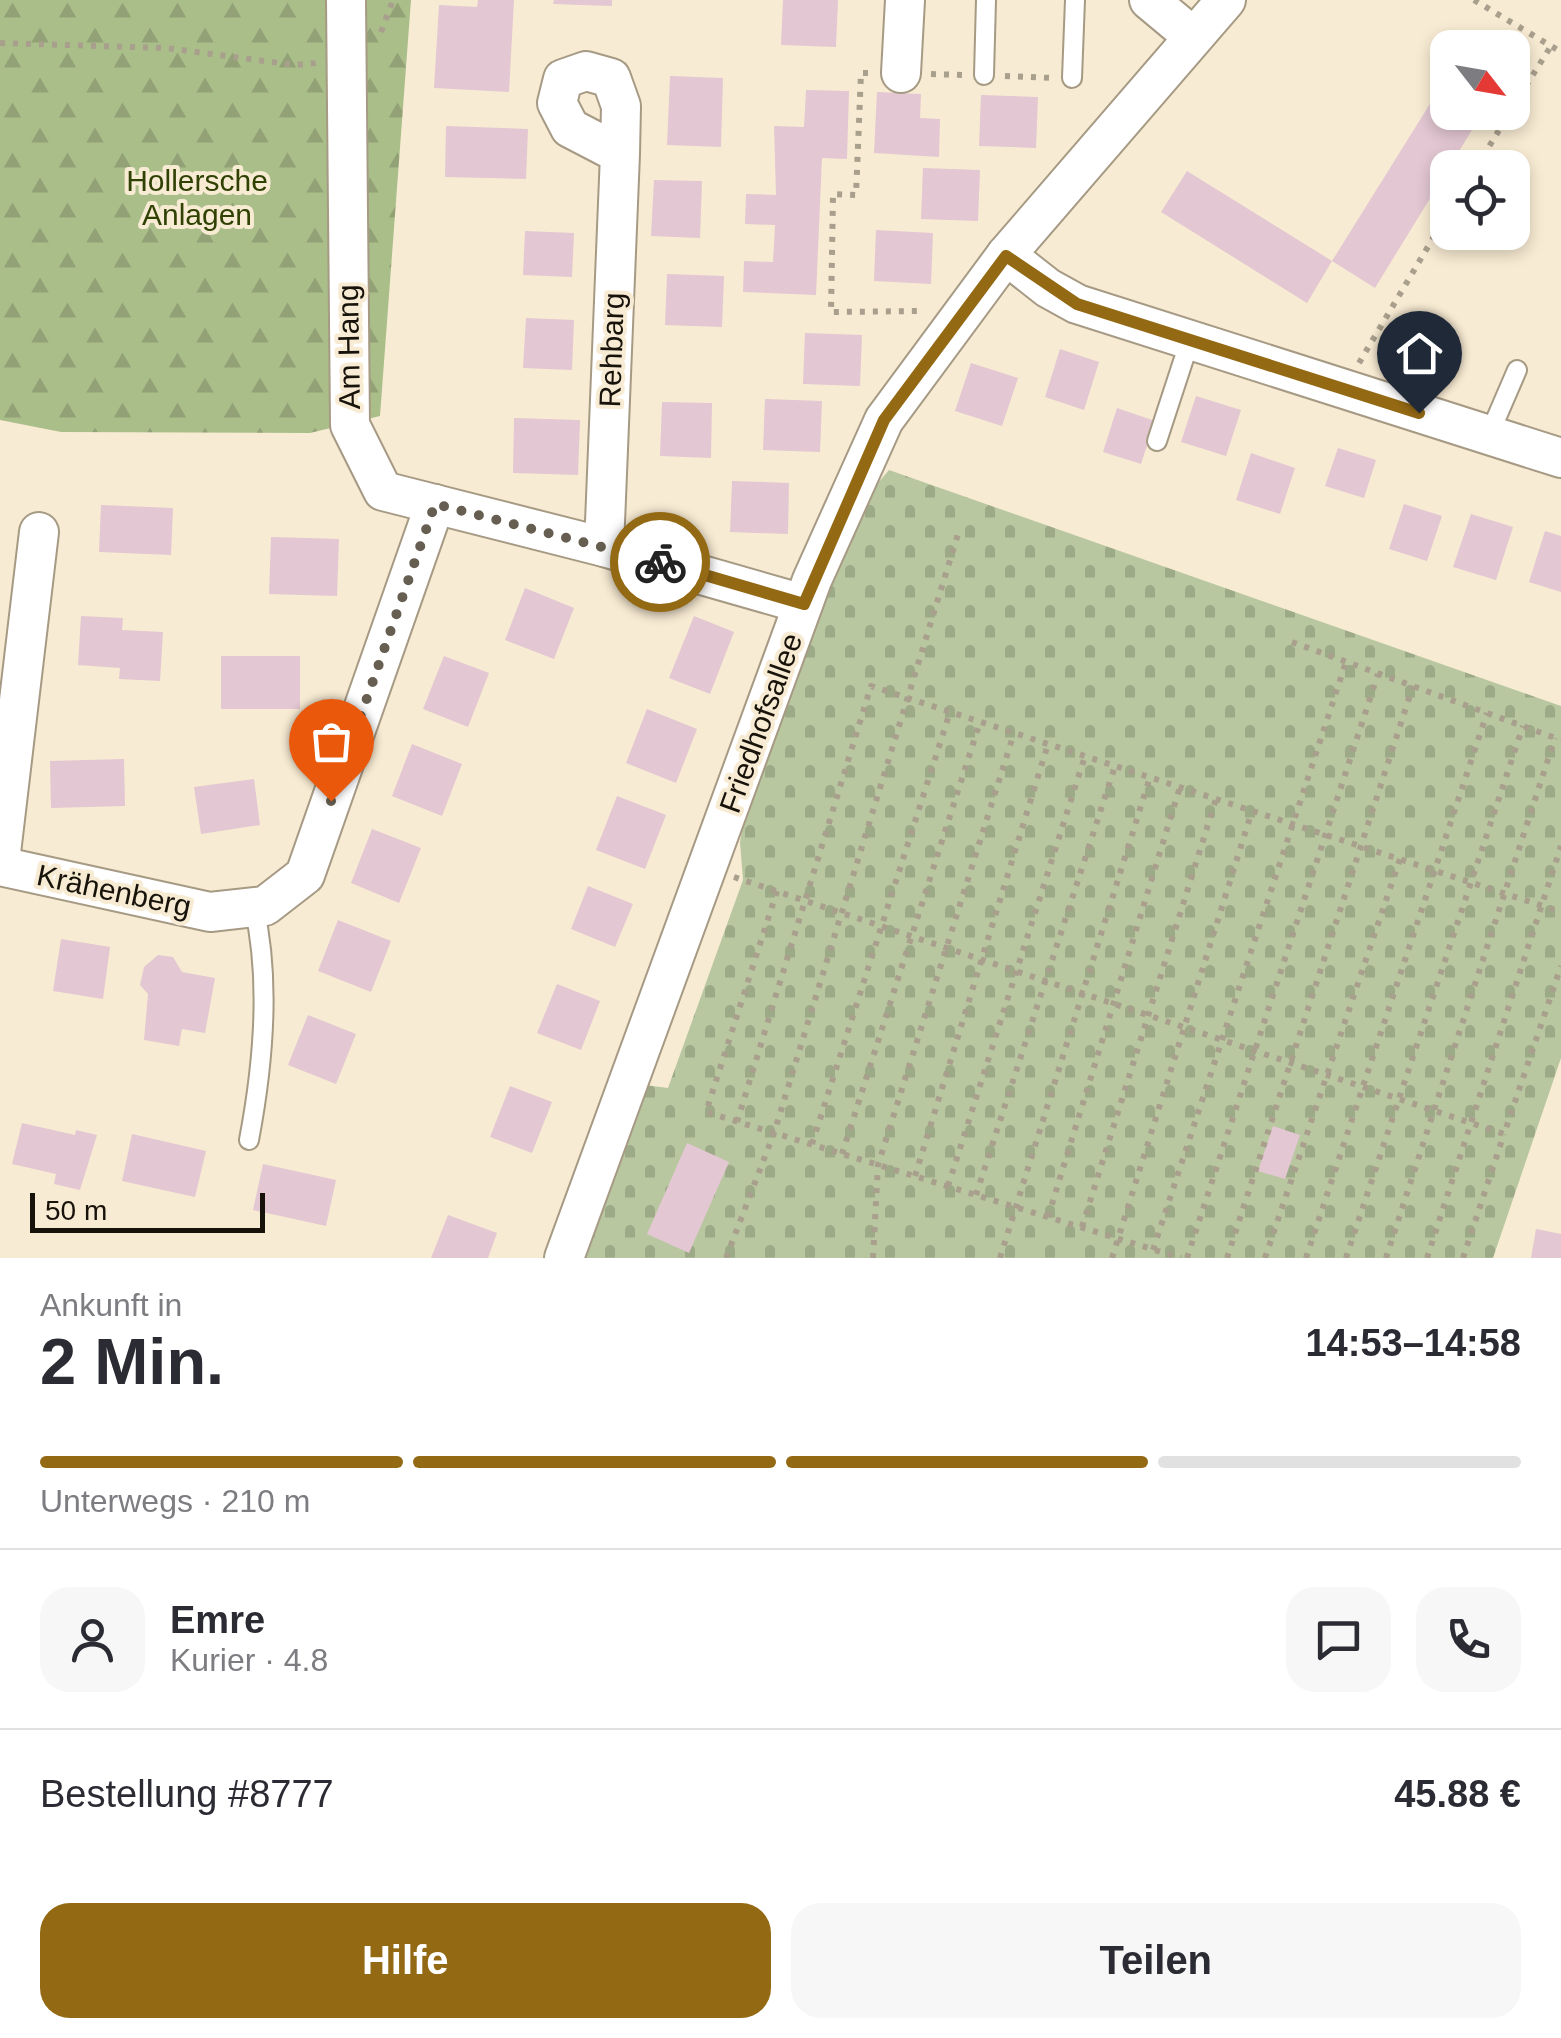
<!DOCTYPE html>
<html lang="de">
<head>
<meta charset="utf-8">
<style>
	body { margin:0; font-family:Helvetica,sans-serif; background:#f7f7f7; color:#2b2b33; height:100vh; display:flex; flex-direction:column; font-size:38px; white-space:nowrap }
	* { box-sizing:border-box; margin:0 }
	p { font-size:32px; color:#7c7c81 }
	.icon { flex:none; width:55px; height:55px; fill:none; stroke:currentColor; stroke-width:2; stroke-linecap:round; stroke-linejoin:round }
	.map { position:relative; height:1258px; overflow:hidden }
	.side { display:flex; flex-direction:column; background:#fff; flex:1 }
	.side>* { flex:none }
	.needle { width:65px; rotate:121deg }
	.buttons { position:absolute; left:1430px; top:30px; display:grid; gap:20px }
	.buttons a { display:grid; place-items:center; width:100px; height:100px; border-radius:20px; background:#fff; box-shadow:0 5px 15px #0003; font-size:50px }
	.scale { position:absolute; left:30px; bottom:25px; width:235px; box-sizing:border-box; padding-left:10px; border:5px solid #17120a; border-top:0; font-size:28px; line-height:35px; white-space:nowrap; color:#17120a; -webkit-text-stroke:8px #f8ebd3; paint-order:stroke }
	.pin { position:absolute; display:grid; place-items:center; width:85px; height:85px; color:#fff; margin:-102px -42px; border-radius:50% 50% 50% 0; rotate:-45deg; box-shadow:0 0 10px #0007 }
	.pin .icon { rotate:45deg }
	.courier { position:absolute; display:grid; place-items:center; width:100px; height:100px; margin:-50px; border:8px solid #946914; border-radius:50%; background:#fff; color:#222; box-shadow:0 2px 12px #0007 }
	.head em { font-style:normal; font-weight:800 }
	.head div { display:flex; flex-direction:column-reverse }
	.head { display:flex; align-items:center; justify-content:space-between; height:170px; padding:0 40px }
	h1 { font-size:65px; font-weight:800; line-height:75px }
	.bar { display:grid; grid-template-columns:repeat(4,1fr); gap:15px 10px; align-content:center; height:120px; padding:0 40px }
	.bar i { height:12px; border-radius:8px; background:#e1e1e2 }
	.bar .active { background:#946914 }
	.bar p { grid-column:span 4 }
	.line { display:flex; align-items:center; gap:25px; padding:0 40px; border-top:2px solid #e1e1e2 }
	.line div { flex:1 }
	.round { display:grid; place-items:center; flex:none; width:105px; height:105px; border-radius:30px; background:#f7f7f7 }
	.primary-button { display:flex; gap:20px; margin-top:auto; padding:20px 40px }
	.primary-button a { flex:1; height:115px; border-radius:30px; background:#946914; color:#fff; font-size:40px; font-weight:800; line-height:115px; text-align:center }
	.primary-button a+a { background:#f7f7f7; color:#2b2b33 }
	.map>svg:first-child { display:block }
	.forest { fill:url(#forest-firs) }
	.cemetery { fill:url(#cemetery-stones) }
	.building { fill:#e3c7d2 }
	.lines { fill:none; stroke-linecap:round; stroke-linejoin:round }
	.service-casing { stroke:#a69a84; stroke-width:22 }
	.minor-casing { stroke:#a69a84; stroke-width:42 }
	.path { stroke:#a99f8d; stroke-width:6; stroke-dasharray:5 8; stroke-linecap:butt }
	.service { stroke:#fff; stroke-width:18 }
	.minor { stroke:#fff; stroke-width:38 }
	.done { stroke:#665e50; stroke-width:10; stroke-dasharray:0 18 }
	.route { stroke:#946914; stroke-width:12 }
	.labels { text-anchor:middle; stroke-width:8; stroke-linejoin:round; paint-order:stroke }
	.park-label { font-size:30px; fill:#304104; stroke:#f8ebd3 }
	.street-label { font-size:30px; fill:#17120a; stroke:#f8ebd3 }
</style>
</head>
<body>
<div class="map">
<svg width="1561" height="1258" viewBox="0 0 1561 1258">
	<defs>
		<pattern id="forest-firs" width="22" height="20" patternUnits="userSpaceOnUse" patternTransform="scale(2.5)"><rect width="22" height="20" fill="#aabe8a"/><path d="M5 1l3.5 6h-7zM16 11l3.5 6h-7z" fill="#92a276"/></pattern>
		<pattern id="cemetery-stones" width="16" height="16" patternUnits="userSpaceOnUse" patternTransform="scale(2.5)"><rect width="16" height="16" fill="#b8c7a0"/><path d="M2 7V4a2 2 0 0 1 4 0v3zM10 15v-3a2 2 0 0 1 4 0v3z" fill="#9daa88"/></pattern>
	</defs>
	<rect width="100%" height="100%" fill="#f8ebd3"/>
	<polygon class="forest" points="0,0 411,0 380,416 310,433 61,432 0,420"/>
	<polygon class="cemetery" points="889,470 1561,706 1561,1058 1493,1258 582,1258 645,1085 668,1088 743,880 740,842 745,812 831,575 866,497"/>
	<g class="building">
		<polygon points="478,0 514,0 509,92 434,88 439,5 477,7"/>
		<polygon points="554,0 612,0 612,6 553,4"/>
		<polygon points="783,0 838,0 836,47 781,45"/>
		<polygon points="670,76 723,78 721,147 667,145"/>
		<polygon points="1443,83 1448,86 1448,112 1483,112 1375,288 1332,261"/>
		<polygon points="806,90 849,91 847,159 822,158 816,295 743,292 744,261 773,262 775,225 745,224 746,194 776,195 774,126 804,127"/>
		<polygon points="877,92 921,94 920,118 940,119 939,157 874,153"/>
		<polygon points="981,95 1038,97 1036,148 979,146"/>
		<polygon points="446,126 528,129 526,179 445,177"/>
		<polygon points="923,168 980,170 978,221 921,219"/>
		<polygon points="1187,171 1332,261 1307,303 1161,212"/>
		<polygon points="654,180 702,181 700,238 651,236"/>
		<polygon points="876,230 933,233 931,284 874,281"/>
		<polygon points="525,231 574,233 572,277 523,275"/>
		<polygon points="667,274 724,276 722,327 665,325"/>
		<polygon points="526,318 574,320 572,370 523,368"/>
		<polygon points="805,333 862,335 860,386 803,384"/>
		<polygon points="1060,349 1099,362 1084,410 1045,397"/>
		<polygon points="971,363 1018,378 1002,426 955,411"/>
		<polygon points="1196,396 1241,410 1226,456 1181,442"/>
		<polygon points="765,399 822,401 820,452 763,450"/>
		<polygon points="662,402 712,403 711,458 660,456"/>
		<polygon points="1117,408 1155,421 1141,464 1103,452"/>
		<polygon points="514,418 580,420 578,475 513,473"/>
		<polygon points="1338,448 1376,460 1364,498 1325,486"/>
		<polygon points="1251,453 1295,468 1280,514 1236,500"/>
		<polygon points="732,481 789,483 788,534 730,532"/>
		<polygon points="1404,504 1442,516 1427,561 1389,549"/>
		<polygon points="101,505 173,508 171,555 99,552"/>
		<polygon points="1471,514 1513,527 1496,580 1453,567"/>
		<polygon points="1545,531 1561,536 1561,592 1529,582"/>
		<polygon points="271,537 339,539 337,596 269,594"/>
		<polygon points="525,588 574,608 554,659 505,640"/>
		<polygon points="81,616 123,618 122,630 163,632 160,681 119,679 120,668 78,665"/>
		<polygon points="694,616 734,632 710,694 669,678"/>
		<rect x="221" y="656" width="79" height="53"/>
		<polygon points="444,656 489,673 468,727 423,709"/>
		<polygon points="647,709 697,729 676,783 626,763"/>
		<polygon points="412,744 462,764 442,816 392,796"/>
		<polygon points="124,759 125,806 51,808 50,761"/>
		<polygon points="254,779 260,825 201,834 194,787"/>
		<polygon points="617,796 666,815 645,869 596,850"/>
		<polygon points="372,829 421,848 399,903 351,883"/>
		<polygon points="588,886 633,904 615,947 571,929"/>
		<polygon points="338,920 391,941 371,992 318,971"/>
		<polygon points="61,939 110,947 103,999 53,991"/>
		<polygon points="158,955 173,957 182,972 215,978 205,1033 182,1029 179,1046 144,1040 148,994 140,985 144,967"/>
		<polygon points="557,984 600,1001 581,1050 537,1033"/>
		<polygon points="308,1015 356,1034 336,1084 288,1065"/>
		<polygon points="510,1086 552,1102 532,1153 490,1137"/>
		<polygon points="22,1123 75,1135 76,1130 97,1135 80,1190 54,1184 56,1174 12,1164"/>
		<polygon points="1273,1126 1300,1135 1285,1179 1258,1171"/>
		<polygon points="132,1134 206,1151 195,1197 122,1181"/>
		<polygon points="687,1143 729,1162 689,1253 647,1234"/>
		<polygon points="263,1164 336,1180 326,1226 253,1210"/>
		<polygon points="448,1215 497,1233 488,1258 431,1258"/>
		<polygon points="1536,1229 1561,1234 1561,1258 1531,1258"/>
	</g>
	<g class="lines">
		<defs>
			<g id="service">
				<polyline points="984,75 986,0"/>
				<polyline points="1072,78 1075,0"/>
				<polyline points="1489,435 1517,370"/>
				<polyline points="1157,441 1190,340"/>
				<path d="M249 1140C263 1066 271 981 254 907"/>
			</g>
			<g id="minor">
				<polyline points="346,0 350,425 383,491 604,547 803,604"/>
				<polyline points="1149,0 1191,35"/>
				<polyline points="901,73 905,0"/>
				<polyline points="1006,255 1048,288 1077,304 1561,458"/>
				<polyline points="604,547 620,154 621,106 611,78 586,71 563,79 557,103 570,128 620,154"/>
				<polyline points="0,861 39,532"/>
				<polyline points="0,866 210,912 265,906 305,875 435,504"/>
				<polyline points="564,1258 812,580 884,420 1006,255 1226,0"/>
			</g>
		</defs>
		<use href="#service" class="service-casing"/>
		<use href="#minor" class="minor-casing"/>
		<g class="path">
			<polyline points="1474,0 1561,52"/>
			<polyline points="381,32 393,0"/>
			<polyline points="0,43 166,48 295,65 317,63"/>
			<polyline points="868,73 861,73 856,195 833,194 831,312 923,311"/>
			<polyline points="931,74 963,75"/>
			<polyline points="1005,76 1053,78"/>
			<polyline points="1512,108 1551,46"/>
			<polyline points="1476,168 1510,112"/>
			<polyline points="1359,363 1448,213"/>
			<polyline points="1292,642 1561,740"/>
			<polyline points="734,877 1504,1134 1561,966"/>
			<polyline points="777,891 706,1112 1181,1258"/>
			<polyline points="737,1122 871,686 1561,912"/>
			<polyline points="812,1144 950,712"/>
			<polyline points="842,1154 980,722"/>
			<polyline points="915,1176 1048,744"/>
			<polyline points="948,1186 1085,756"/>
			<polyline points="976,1195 1115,766"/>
			<polyline points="1048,1217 1180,787"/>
			<polyline points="1082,1227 1216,799"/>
			<polyline points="1153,1250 1346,662"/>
			<polyline points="726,1258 774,1133 958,534"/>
			<polyline points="873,1258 878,1165 1014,733"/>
			<polyline points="1000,1258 1150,777"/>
			<polyline points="1112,1258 1252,811"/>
			<polyline points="1187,1258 1378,674"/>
			<polyline points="1227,1258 1413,686"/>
			<polyline points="1265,1258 1400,859"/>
			<polyline points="1306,1258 1487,713"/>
			<polyline points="1346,1258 1523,726"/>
			<polyline points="1386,1258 1555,738"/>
			<polyline points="1427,1258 1561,846"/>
			<polyline points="1463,1258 1504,1134"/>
		</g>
		<use href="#service" class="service"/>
		<use href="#minor" class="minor"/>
	</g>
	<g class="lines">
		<polyline class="done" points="331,801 435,504 660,562"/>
		<polyline class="route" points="660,562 804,604 884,420 1006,256 1077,304 1419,413"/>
	</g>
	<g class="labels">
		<g class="park-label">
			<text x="197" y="191">Hollersche<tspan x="197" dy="34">Anlagen</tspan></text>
		</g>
		<g class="street-label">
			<text transform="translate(349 347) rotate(-91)" y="10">Am Hang</text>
			<text transform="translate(612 350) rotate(-88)" y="10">Rehbarg</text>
			<text transform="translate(761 723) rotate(-70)" y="10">Friedhofsallee</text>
			<text transform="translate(114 891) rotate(12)" y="10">Krähenberg</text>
		</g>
	</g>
</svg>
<div class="buttons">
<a><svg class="needle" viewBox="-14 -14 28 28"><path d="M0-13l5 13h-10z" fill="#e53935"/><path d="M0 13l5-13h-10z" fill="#7c7c81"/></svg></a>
<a><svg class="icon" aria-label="locate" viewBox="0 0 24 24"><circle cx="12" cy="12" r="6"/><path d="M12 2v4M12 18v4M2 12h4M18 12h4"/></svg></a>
</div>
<div class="scale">50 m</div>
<div class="pin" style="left:331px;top:801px;background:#ea580c"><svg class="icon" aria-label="bag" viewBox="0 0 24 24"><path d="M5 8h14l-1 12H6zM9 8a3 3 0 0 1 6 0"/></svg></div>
<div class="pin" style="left:1419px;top:413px;background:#1f2937"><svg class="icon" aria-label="home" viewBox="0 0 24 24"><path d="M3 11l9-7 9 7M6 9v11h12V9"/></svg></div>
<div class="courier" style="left:660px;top:562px"><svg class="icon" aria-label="bike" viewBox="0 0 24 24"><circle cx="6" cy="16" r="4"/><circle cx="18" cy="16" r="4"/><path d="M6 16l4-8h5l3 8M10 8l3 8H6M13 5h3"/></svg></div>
</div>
<section class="side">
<div class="head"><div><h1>2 Min.</h1><p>Ankunft in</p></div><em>14:53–14:58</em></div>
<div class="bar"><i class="active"></i><i class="active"></i><i class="active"></i><i></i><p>Unterwegs · 210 m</p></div>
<div class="line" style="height:180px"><a class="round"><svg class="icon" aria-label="person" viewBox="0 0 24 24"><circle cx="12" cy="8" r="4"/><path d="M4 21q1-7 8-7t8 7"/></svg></a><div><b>Emre</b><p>Kurier · 4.8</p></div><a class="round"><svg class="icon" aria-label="chat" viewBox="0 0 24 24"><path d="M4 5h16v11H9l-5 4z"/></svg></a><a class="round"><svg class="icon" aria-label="phone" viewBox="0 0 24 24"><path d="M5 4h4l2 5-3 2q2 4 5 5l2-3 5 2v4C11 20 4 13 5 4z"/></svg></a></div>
<div class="line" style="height:130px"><div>Bestellung #8777</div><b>45.88 €</b></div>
<div class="primary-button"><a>Hilfe</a><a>Teilen</a></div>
</section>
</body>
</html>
